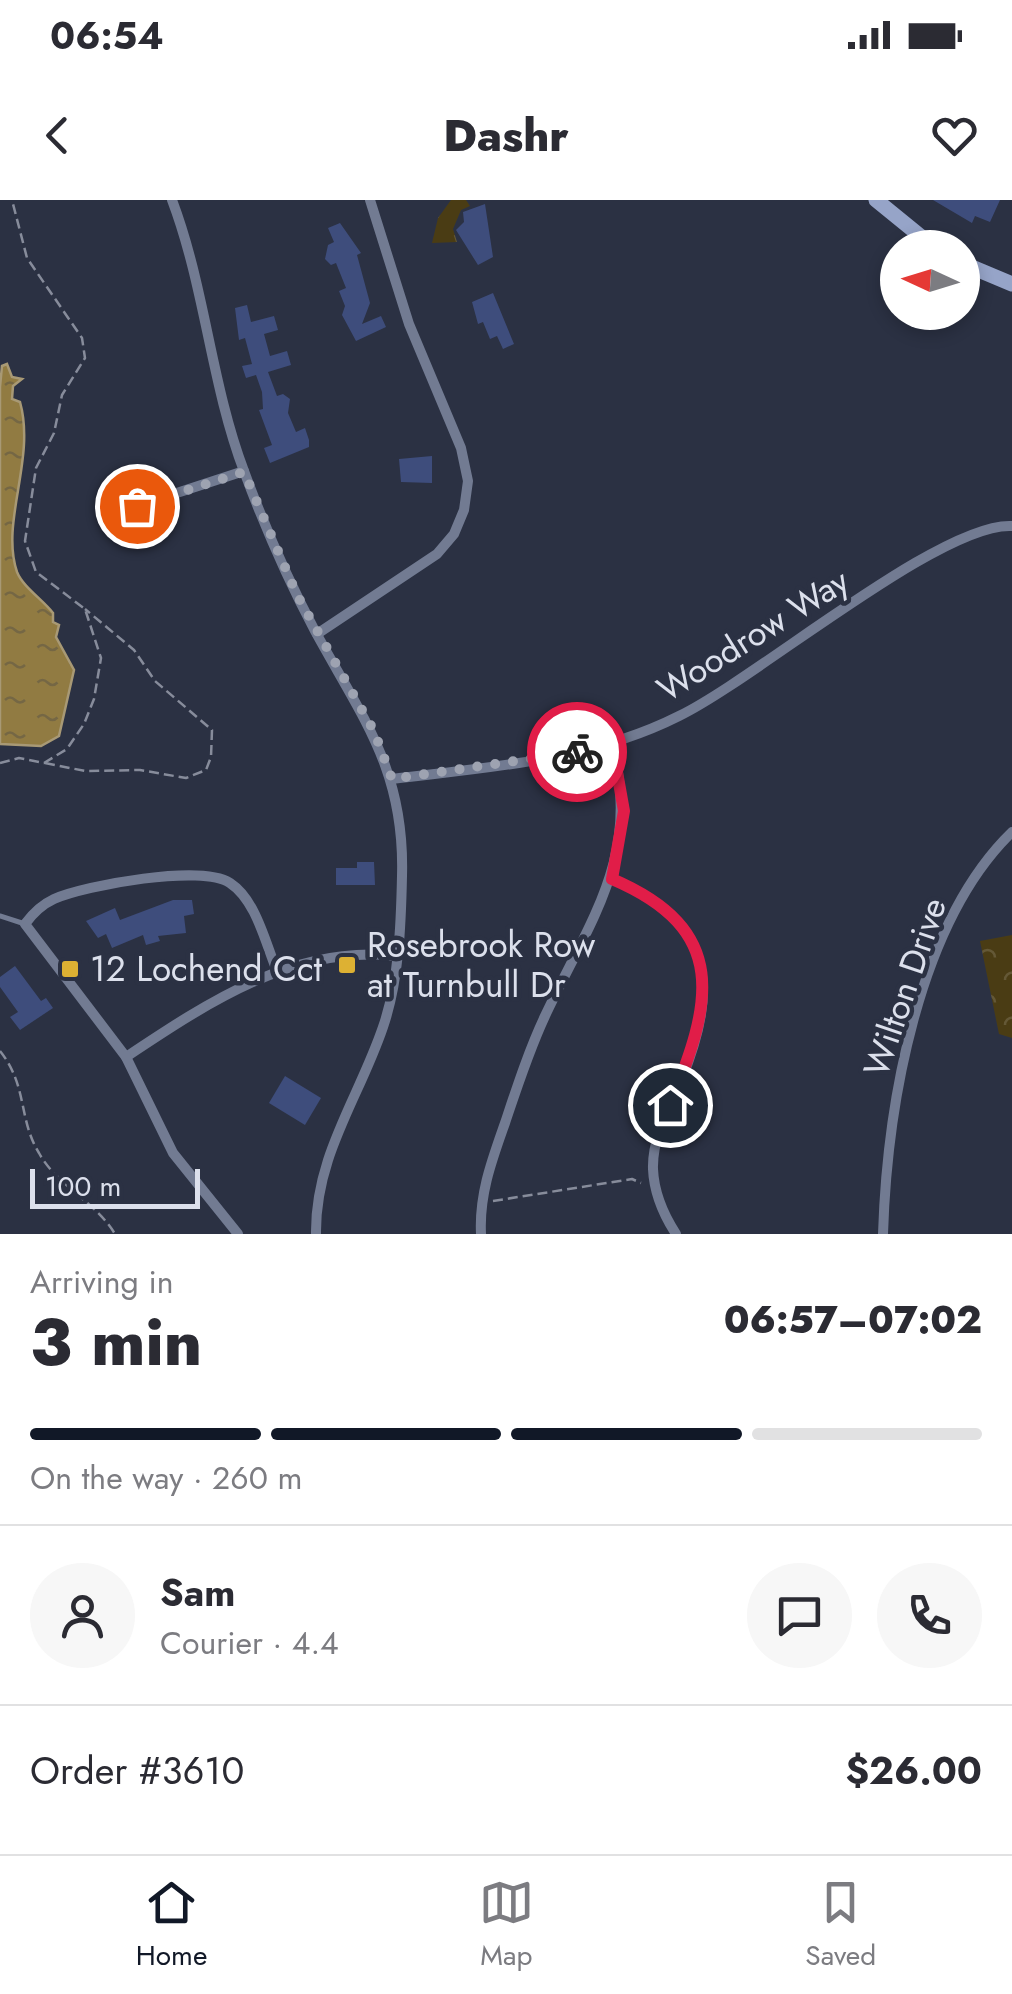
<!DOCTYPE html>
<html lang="en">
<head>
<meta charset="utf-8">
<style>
	body { margin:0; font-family:Jost,sans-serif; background:#f7f7f7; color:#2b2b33; height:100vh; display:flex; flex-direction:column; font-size:38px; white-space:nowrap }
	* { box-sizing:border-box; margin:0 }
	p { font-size:32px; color:#7c7c81 }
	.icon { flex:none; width:55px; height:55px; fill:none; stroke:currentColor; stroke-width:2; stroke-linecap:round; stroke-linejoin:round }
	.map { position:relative; height:1034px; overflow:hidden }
	.panel { display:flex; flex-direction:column; background:#fff; flex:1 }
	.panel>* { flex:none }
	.needle { width:65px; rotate:274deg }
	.buttons { position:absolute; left:880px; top:30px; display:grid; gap:20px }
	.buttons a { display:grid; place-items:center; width:100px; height:100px; border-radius:50%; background:#fff; box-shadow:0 5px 15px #0003; font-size:50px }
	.scale { position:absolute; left:30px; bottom:25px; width:170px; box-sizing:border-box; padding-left:10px; border:5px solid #dce0ec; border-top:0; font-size:28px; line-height:35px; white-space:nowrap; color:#dce0ec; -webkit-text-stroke:8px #2b3143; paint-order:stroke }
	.pin { position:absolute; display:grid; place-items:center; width:85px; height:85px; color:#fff; margin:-42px; border:5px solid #fff; border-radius:50%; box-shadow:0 2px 10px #0007 }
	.courier { position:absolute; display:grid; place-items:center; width:100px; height:100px; margin:-50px; border:8px solid #e11d48; border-radius:50%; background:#fff; color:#222; box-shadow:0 2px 12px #0007 }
	.headline em { font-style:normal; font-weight:800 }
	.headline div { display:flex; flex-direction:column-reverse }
	.headline { display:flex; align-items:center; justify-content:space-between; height:170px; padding:0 30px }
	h1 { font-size:65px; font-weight:800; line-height:75px }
	.bar { display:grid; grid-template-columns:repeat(4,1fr); gap:15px 10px; align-content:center; height:120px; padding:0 30px }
	.bar i { height:12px; border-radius:8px; background:#e1e1e2 }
	.bar .selected { background:#111827 }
	.bar p { grid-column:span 4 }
	.line { display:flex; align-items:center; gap:25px; padding:0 30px; border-top:2px solid #e1e1e2 }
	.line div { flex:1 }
	.round { display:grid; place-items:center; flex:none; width:105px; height:105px; border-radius:52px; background:#f7f7f7 }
	.status { display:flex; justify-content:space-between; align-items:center; height:70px; padding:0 50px; background:#fff; direction:ltr }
	.status svg { height:28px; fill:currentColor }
	header { display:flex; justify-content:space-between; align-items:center; height:130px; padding:0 30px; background:#fff; font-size:45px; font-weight:800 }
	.tab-bar { display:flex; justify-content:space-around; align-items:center; height:140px; border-top:2px solid #e1e1e2; background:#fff; font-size:28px; color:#7c7c81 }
	.tab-bar a { display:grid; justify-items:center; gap:5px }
	.tab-bar .selected { color:#111827 }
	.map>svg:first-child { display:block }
	.grass { fill:url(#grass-tufts) }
	.forest { fill:url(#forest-crowns) }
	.water { fill:url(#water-ripples); stroke:#a89975; stroke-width:2.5 }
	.building { fill:#3e4d7c }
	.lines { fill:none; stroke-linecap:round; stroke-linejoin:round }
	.path { stroke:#878c9b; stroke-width:2.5; stroke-dasharray:10 5; stroke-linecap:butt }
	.service { stroke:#727b92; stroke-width:5 }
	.minor { stroke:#727b92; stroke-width:10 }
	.secondary { stroke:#96a4c8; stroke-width:15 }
	.done { stroke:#9ea3b1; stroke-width:10; stroke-dasharray:0 18 }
	.route { stroke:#e11d48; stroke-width:12 }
	.poi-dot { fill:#ddb133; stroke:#2b3143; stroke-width:4 }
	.labels { text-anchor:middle; stroke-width:9; stroke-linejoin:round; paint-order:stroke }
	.street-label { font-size:35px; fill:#dce0ec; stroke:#2b3143 }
	.poi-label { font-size:35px; fill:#dce0ec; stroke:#2b3143; text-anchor:start }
</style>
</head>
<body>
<div class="status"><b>06:54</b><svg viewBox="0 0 49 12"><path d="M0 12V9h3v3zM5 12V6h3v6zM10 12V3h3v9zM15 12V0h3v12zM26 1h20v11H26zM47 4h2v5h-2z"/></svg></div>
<header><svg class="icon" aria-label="back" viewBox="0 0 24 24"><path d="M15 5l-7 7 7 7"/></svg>Dashr<svg class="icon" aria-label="heart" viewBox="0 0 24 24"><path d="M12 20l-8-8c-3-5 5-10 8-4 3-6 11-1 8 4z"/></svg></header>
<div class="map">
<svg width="1012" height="1034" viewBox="0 0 1012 1034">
	<defs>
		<pattern id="grass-tufts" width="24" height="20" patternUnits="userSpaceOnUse" patternTransform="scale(2.5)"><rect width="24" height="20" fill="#4a3c14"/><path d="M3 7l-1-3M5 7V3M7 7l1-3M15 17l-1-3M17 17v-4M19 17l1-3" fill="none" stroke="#645836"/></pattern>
		<pattern id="forest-crowns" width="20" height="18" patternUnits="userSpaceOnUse" patternTransform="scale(2.5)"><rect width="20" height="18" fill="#4a3c14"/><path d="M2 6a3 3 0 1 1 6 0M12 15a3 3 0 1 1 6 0" fill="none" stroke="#645836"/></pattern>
		<pattern id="water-ripples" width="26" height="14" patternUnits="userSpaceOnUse" patternTransform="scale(2.5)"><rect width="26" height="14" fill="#917b42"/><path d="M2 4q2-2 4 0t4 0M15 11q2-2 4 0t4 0" fill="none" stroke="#756744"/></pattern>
	</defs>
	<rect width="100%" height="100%" fill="#2b3143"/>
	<polygon class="grass" points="451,0 466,0 470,6 461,10 453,29 457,42 432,43 438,18"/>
	<polygon class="forest" points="1012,735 1012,838 999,834 980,741"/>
	<path class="water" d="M7 164 12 177 22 179 13 186 12 199 20 202C36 259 0 322 17 372 23 387 43 400 53 413V422L59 425 56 437 74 470 59 536 41 546 0 544V187L2 166Z"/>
	<g class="building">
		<polygon points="933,0 1000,0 990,22 975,16 972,23"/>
		<polygon points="485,4 493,57 478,65 456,30 464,22 463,12"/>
		<polygon points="340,23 361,53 357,55 370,103 362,124 381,116 386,127 356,141 342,115 345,106 339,91 346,88 336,63 331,65 325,59 328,45 334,42 328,28"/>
		<polygon points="493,93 514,144 503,149 497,136 490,139 483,122 478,124 472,102"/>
		<polygon points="247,105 251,122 274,116 278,130 264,134 270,156 287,151 291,165 268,172 277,196 283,194 290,199 288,213 296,232 305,228 309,240 309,247 270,263 264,248 272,245 259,210 263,209 262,192 256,175 246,178 242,166 252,164 245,138 239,140 235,108"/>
		<polygon points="432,256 432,283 401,282 399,259"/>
		<polygon points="357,662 374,662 375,685 336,685 336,668 357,668"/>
		<polygon points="173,700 192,700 194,714 184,716 186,733 158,736 160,741 146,745 143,735 112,748 106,734 98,738 86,721 115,708 120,720"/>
		<polygon points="15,766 41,801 46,798 53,808 20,830 10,817 18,812 0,787 0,777"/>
		<polygon points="285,876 321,898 305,925 269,903"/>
	</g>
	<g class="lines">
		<g class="path">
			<polyline points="0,563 19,558 44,563 67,549 84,524 94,499 101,458 85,409 36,372 25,341 36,268 54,233 62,195 85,158 82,138 27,58 12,0"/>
			<polyline points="45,563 85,571 140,570 186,578 206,570 211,557 212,530 155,481 134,450 85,409"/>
			<path d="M0 851C28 886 18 919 39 953 57 986 96 1002 115 1034"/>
			<polyline points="493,1001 632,979 641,983"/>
		</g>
		<polyline class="service" points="0,716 25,724"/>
		<g class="minor">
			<path d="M172 0C205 87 211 184 244 271 264 325 288 380 315 431 363 519 405 570 402 676 401 724 399 781 383 827 359 898 315 956 316 1034"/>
			<polyline points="137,306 244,271"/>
			<polyline points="317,434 437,354 454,334 464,310 468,281 461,248 409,124 370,0"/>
			<path d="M392 579C489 567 590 561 679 516 757 478 941 322 1012 326"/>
			<path d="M612 679C713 722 720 785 681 881 669 908 652 938 653 969 654 993 663 1014 676 1034"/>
			<path d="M126 857C207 803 295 744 396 756"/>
			<path d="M238 1034 173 953 126 857 25 724C33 713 41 705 54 699 86 685 202 664 230 683 256 700 265 742 277 771"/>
			<path d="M481 1034C479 994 492 960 505 923 517 887 529 850 545 816 590 720 642 655 612 544"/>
			<path d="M883 1034C887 908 917 724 1012 632"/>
		</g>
		<g class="secondary">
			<polyline points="876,0 935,48"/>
			<polyline points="962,63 1012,84"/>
		</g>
	</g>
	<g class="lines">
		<polyline class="done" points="137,306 244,272 297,395 374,531 392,579 577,552"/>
		<path class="route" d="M577 552 612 544 624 611 612 679C731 730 712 803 670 905"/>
	</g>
	<g class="poi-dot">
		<rect x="337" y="755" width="20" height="20" rx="5"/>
		<rect x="60" y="759" width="20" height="20" rx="5"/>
	</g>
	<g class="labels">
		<g class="street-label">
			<text transform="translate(753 435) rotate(-32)" y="12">Woodrow Way</text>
			<text transform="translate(905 787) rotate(-71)" y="12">Wilton Drive</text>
		</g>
		<g class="poi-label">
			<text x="367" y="757">Rosebrook Row<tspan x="367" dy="40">at Turnbull Dr</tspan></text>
			<text x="90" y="781">12 Lochend Cct</text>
		</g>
	</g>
</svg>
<div class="buttons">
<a><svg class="needle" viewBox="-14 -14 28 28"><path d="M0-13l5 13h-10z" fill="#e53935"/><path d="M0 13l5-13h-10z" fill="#7c7c81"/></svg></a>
</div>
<div class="scale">100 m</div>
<div class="pin" style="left:137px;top:306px;background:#ea580c"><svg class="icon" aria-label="bag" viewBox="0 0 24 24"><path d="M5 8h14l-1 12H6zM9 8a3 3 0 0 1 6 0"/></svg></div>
<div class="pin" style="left:670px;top:905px;background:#1f2937"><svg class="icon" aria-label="home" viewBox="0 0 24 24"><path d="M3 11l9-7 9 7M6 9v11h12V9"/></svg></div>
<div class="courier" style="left:577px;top:552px"><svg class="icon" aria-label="bike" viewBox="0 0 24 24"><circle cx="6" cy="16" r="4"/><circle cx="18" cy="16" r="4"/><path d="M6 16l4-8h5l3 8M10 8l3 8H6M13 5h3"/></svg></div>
</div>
<section class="panel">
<div class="headline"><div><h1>3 min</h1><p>Arriving in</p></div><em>06:57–07:02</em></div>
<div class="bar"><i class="selected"></i><i class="selected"></i><i class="selected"></i><i></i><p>On the way · 260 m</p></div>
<div class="line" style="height:180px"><a class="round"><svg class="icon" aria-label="person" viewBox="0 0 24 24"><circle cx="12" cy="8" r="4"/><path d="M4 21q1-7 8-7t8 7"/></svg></a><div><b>Sam</b><p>Courier · 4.4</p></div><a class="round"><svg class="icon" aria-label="chat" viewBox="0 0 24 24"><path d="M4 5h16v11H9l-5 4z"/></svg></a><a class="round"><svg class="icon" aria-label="phone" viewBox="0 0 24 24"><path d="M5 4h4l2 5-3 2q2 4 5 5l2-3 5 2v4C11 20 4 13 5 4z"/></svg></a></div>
<div class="line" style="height:130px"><div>Order #3610</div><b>$26.00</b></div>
</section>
<nav class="tab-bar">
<a class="selected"><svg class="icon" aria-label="home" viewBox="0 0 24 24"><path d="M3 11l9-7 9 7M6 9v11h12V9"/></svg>Home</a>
<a><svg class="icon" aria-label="map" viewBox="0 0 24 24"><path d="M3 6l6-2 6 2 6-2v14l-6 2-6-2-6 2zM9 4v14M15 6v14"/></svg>Map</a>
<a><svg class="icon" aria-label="saved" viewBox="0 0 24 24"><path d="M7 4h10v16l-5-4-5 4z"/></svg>Saved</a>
</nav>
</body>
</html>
